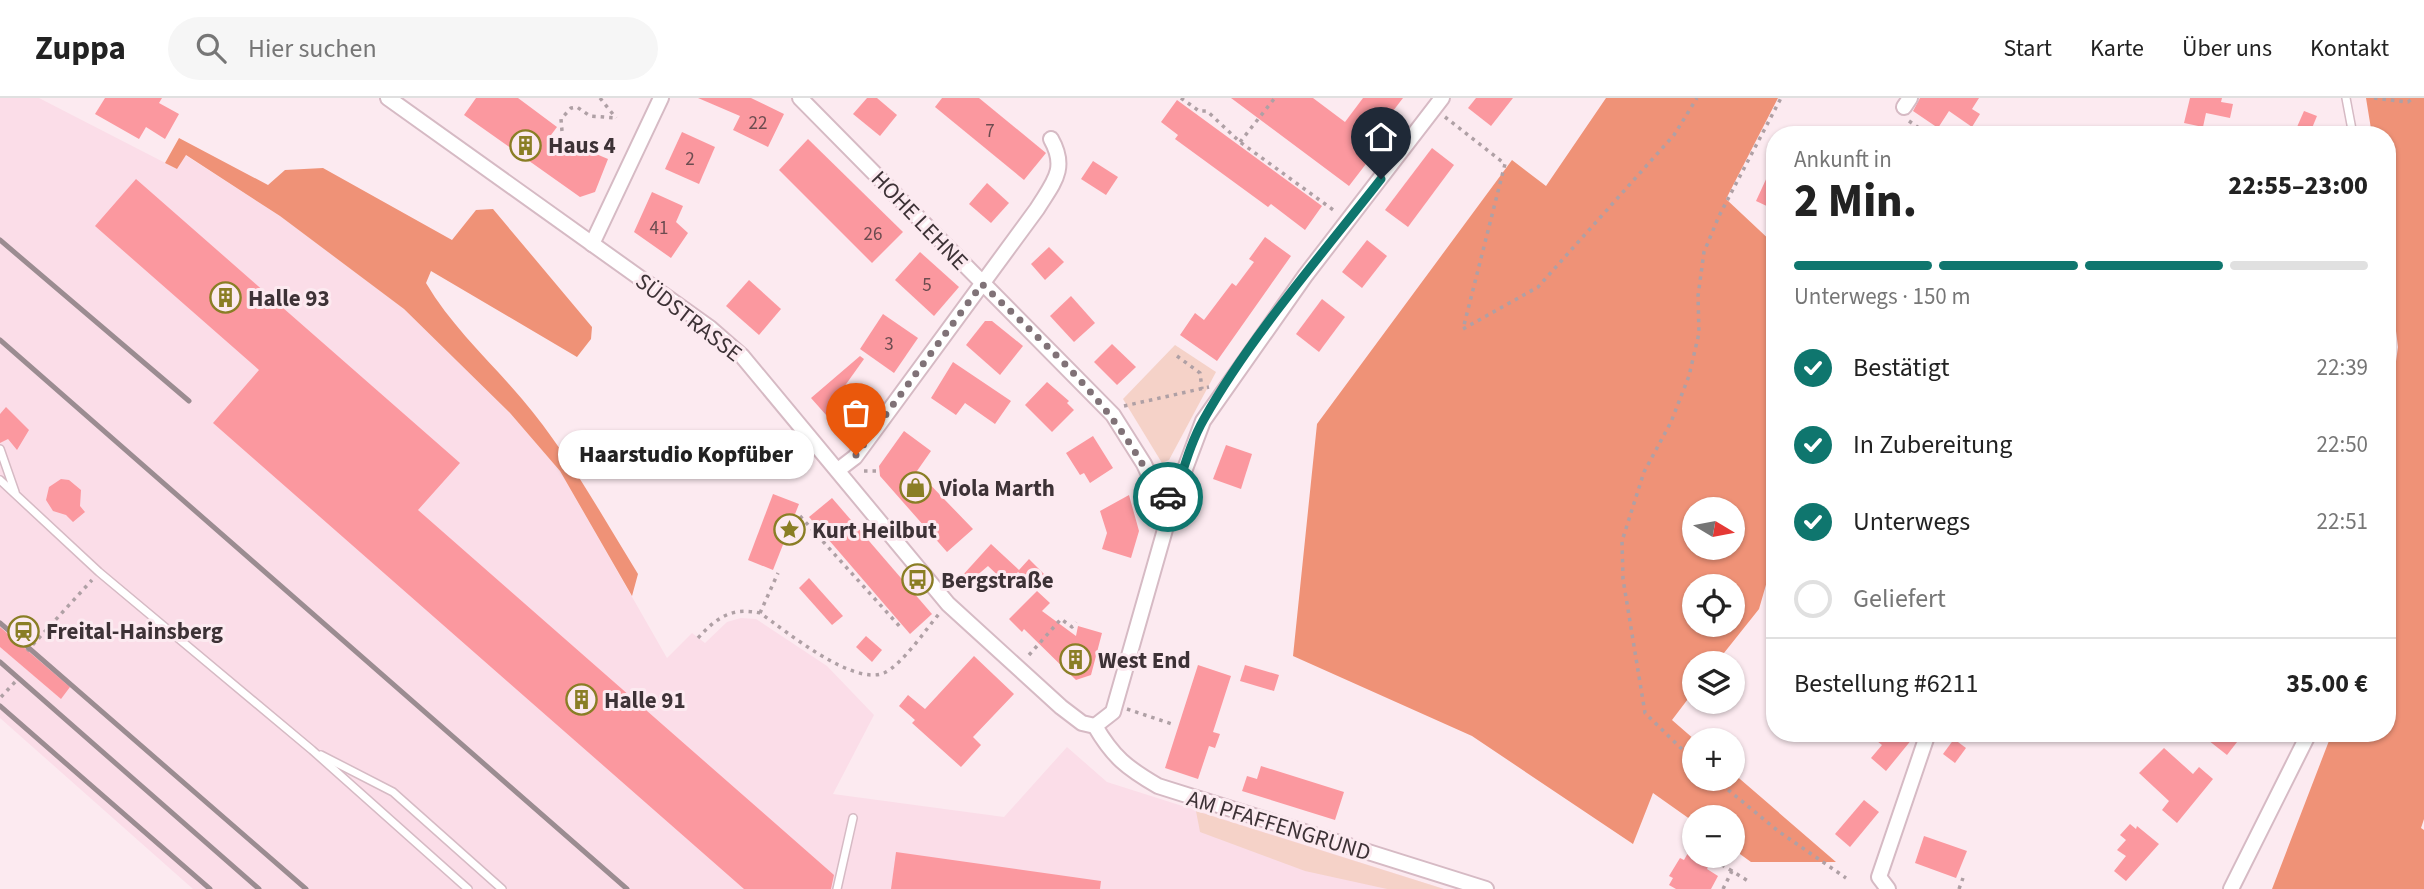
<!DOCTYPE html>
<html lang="de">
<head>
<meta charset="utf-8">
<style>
	body { margin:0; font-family:"Source Sans 3",sans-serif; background:#f6f6f6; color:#222; height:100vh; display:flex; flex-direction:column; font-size:26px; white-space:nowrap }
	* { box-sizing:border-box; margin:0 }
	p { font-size:23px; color:#767676 }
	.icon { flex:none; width:38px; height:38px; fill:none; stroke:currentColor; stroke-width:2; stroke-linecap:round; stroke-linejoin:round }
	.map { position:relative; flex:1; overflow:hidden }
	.details { position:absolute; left:1766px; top:28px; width:630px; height:616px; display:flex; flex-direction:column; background:#fff; border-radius:28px; box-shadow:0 2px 5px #0004 }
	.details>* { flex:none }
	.needle { width:46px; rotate:100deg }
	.controls { position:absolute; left:1682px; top:399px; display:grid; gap:14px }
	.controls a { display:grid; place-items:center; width:63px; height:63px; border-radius:50%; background:#fff; box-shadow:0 2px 5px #0004; font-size:35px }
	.pin { position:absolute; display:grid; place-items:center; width:60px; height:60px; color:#fff; margin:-72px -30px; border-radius:50% 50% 50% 0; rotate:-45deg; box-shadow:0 0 7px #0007 }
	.pin .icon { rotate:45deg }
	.courier { position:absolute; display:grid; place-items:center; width:70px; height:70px; margin:-35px; border:5px solid #0f766e; border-radius:50%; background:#fff; color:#222; box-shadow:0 2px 9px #0007 }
	.bubble { position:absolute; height:49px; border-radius:24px; background:#fff; box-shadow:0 2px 5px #0004; font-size:23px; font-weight:800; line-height:49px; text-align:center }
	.head em { font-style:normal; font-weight:800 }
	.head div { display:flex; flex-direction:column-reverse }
	.head { display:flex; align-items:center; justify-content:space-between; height:119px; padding:0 28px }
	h1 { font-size:46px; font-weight:800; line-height:52px }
	.bar { display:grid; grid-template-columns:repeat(4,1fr); gap:10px 7px; align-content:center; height:84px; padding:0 28px }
	.bar i { height:9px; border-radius:5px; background:#e0e0e0 }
	.bar .on { background:#0f766e }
	.bar p { grid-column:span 4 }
	.line { display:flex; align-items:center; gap:18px; padding:0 28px; border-top:2px solid #e0e0e0 }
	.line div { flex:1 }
	ol { padding:0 28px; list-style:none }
	li { display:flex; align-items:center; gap:21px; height:77px }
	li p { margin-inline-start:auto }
	li .icon { padding:7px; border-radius:50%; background:#0f766e; color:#fff; stroke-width:4 }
	li:last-child { color:#767676 }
	li i { width:38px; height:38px; border:4px solid #e0e0e0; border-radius:50% }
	header { display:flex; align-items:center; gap:42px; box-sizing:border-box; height:98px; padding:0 35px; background:#fff; border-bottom:2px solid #e0e0e0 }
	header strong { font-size:33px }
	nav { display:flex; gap:38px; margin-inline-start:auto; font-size:24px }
	.search { width:490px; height:63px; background:#f6f6f6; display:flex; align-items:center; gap:18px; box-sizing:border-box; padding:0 24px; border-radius:38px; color:#767676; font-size:26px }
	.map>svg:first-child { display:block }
	.built { fill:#fbdde8 }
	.green { fill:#f5d2c8 }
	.forest { fill:#ef9277; fill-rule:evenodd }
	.building { fill:#fb989f }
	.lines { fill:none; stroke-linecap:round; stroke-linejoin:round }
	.service-casing { stroke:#d6bac4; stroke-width:10 }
	.minor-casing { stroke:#d6bac4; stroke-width:18 }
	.path { stroke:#afa0a5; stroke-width:3.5; stroke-dasharray:3.5 5; stroke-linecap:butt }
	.service { stroke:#fff; stroke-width:7 }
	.minor { stroke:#fff; stroke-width:14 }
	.rail { stroke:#9b8c91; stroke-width:5 }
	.done { stroke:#807277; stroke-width:7; stroke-dasharray:0 12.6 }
	.route { stroke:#0f766e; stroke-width:9 }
	.labels { text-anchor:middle; stroke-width:6; stroke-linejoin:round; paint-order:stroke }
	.number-label { font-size:19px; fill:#6c4c50 }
	.poi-label { font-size:23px; font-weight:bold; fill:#3d3236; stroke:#fceaf0; text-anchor:start }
	.street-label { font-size:23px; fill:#3d3236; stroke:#fceaf0 }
</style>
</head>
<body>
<header>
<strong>Zuppa</strong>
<div class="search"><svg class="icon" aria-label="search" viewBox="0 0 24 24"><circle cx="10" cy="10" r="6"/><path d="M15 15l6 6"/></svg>Hier suchen</div>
<nav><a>Start</a><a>Karte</a><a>Über uns</a><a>Kontakt</a></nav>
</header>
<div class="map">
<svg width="2424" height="791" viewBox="0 0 2424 791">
	<rect width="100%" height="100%" fill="#fceaf0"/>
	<polygon class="built" points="0,0 39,0 177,71 185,57 280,118 404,211 510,315 560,373 667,560 692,535 705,545 727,524 741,520 756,521 827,568 874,617 833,696 1004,719 1067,649 1107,684 1444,791 193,791 0,620"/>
	<g class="green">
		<polygon points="1175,247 1216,274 1169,362 1162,365 1123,301"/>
		<polygon points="1196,713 1444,791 1387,791 1305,773 1200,734"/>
	</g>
	<g class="forest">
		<path d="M1606 0H1778L1726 101 1774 146V459L1759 511 1716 565H1694V593L1672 622 1695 642 1694 681H1732L1733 675 1836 764H1751L1733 751 1732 719H1694V724L1653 695 1633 746 1472 638 1293 558 1317 326 1512 62 1546 88ZM1694 411H1732V450H1694ZM1694 488H1732V527H1694Z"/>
		<polygon points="2366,0 2424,0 2424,721 2421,730 2424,732 2424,791 2272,791 2332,635 2387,635 2387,328 2398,249 2387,161 2387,37 2372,37"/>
		<path d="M179 40 268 87 285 72 323 70 452 142 476 112 493 111 592 229 591 241 577 259 431 173 426 185C452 229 489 262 522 301 567 354 601 416 638 476L632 498 560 373 510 315 404 211 280 118 186 57 177 71 165 65Z"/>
	</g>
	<g class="building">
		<polygon points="105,0 162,0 159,5 179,16 165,41 146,29 139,41 95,16"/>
		<polygon points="476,0 518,0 557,29 551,37 608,61 595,94 580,99 464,17"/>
		<polygon points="698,0 751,0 784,16 768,49 733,32 740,18"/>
		<polygon points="867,0 877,0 897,17 880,38 853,16"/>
		<polygon points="942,0 979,0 1046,55 1024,82 935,9"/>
		<polygon points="1231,0 1313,0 1345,24 1363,0 1403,0 1370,43 1379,49 1349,88"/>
		<polygon points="1476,0 1513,0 1491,28 1468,10"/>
		<polygon points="1920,0 1979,0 1972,11 1980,16 1972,29 1949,13 1938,30 1913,13"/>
		<polygon points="2190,0 2222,0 2221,4 2233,6 2230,20 2206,15 2203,29 2184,25"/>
		<polygon points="1177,2 1322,108 1305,132 1271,106 1268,109 1175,41 1178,37 1161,24"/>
		<polygon points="2304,13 2317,18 2310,35 2297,29"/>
		<polygon points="682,34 715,49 699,86 665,71"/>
		<polygon points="808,41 903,134 872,165 779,72"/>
		<polygon points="1432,50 1454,67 1408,129 1385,112"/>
		<polygon points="1093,63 1118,79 1106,97 1081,81"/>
		<polygon points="1774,64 1774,102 1771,110 1756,103"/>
		<polygon points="136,81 460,365 418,412 834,777 831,791 744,791 213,325 259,272 95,128"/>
		<polygon points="987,85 1009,105 991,125 969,106"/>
		<polygon points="652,94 683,108 676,124 688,135 671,160 634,134"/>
		<polygon points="1265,139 1291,158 1217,263 1180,237 1195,215 1204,222 1232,185 1236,188 1254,164 1249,161"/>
		<polygon points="1367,142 1387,158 1362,190 1342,174"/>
		<polygon points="1049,149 1064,164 1045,182 1031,166"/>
		<polygon points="920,154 959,189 934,218 895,182"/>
		<polygon points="749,182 781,211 759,237 726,208"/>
		<polygon points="1071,198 1095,225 1074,244 1050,218"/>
		<polygon points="1322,201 1345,219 1319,254 1296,236"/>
		<polygon points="883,216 918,240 894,275 860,251"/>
		<polygon points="985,223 992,223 1023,248 1000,277 966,247"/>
		<polygon points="1112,246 1136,269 1117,287 1094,264"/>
		<polygon points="860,258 864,261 844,289 866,305 843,336 811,300"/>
		<polygon points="953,264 1011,303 995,326 965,305 956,317 931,300"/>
		<polygon points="1047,284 1069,303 1067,305 1074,312 1052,334 1025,307"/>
		<polygon points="6,309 29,332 17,352 8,341 0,345 0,316"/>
		<polygon points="904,333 931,353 917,373 973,431 947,454 880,378 879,368"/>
		<polygon points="1093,338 1113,370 1090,385 1084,375 1080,377 1066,355"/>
		<polygon points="1226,347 1252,356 1241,391 1213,381"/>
		<polygon points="61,381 69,382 81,392 80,408 85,414 73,424 66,417 53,413 46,402 49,389"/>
		<polygon points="773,396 799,406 773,472 748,462"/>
		<polygon points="1129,397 1139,433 1131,460 1102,451 1107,435 1100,413"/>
		<polygon points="832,400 932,516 910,536 809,419"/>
		<polygon points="991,446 1019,472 1029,461 1044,476 1033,488 1018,474 1007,486 988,468 968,485 962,478"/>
		<polygon points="809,480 843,518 832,527 799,490"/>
		<polygon points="1037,493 1050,505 1042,513 1076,538 1078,528 1102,535 1091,577 1076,582 1024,531 1022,534 1009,521"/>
		<polygon points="0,529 70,589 61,601 0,549"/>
		<polygon points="866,538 882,552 872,564 856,549"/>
		<polygon points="974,558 1014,596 973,639 981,647 961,669 912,625 915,622 899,608 908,597 925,611"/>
		<polygon points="1198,567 1231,578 1213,634 1220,636 1215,650 1209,648 1198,681 1165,670"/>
		<polygon points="1245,567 1279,577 1274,593 1240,583"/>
		<polygon points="1867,635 1917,635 1886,673 1871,660 1882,647"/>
		<polygon points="2199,635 2244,635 2227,657"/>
		<polygon points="1954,641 1966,650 1955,665 1943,656"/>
		<polygon points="2164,650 2193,676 2199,669 2213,681 2177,725 2162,712 2169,703 2139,675"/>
		<polygon points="1261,668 1344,694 1335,722 1242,693 1247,678 1257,681"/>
		<polygon points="1864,702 1879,714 1850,749 1835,736"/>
		<polygon points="2130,726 2136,731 2137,728 2159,746 2126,783 2114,773 2126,758 2117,752 2126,742 2120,737"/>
		<polygon points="1924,738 1967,753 1956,780 1915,765"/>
		<polygon points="1689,753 1710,765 1707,771 1718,778 1711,791 1676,791 1669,787 1673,780 1669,778 1680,760 1684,762"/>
		<polygon points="896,754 1101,783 1100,791 891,791"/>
	</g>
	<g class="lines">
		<defs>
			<g id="service">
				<polyline points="2346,0 2353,37"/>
				<polyline points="0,351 15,394"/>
				<polyline points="0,382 99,474 312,652 468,791"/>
				<polyline points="321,657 393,694 502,791"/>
				<polyline points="837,791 853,720"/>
			</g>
			<g id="minor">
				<polyline points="388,0 710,230 742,258 948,506 1061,609 1082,625 1095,628"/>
				<polyline points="800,0 1113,317 1144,366 1158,396 1174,400"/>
				<polyline points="1904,9 1910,0"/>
				<polyline points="592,146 661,0"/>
				<path d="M838 372 855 359 1037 111C1053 85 1068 71 1051 41"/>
				<polyline points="1095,628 1113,614 1174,400 1203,323 1305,178 1442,0"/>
				<path d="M1095 628C1113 659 1127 670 1158 688L1486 791"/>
				<polyline points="1888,791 1879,779 1928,635"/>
				<polyline points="2231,791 2309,635"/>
			</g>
		</defs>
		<use href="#service" class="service-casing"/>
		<use href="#minor" class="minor-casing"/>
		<g class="path">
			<polyline points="600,0 616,20"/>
			<polyline points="1181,0 1199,13 1207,13 1240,44 1336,114"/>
			<polyline points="2374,0 2408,4 2413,0"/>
			<polyline points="1445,19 1505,66 1463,231 1538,189 1674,37 1697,0"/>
			<polyline points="1909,23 1929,37"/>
			<polyline points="562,33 561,21 571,10 577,9 590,18 616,20"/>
			<polyline points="1240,44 1274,1"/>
			<polyline points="1177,258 1200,275 1202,291"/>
			<polyline points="1124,308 1209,289"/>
			<polyline points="864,373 880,373"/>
			<polyline points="800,418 902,531"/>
			<polyline points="760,515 778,475"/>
			<path d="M698 540C717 519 732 509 760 515 786 533 852 588 884 575 902 567 926 531 939 516"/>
			<polyline points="27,553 92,482"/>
			<polyline points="1029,557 1061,521 1072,529 1076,524"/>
			<polyline points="1,599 15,584"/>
			<polyline points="1127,611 1175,627"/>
			<polyline points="1694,663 1645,615 1623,481 1622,443 1644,374 1671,324 1689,278 1699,235 1698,198 1704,154 1719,118 1781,0"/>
			<polyline points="1715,681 1778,733 1846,780"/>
			<polyline points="1707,758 1732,773"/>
			<polyline points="1723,791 1732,773 1748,783"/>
			<polyline points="1959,791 1963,780"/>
		</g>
		<use href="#service" class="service"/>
		<use href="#minor" class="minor"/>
		<g class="rail">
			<polyline points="0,142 189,303"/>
			<polyline points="0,242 627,791"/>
			<polyline points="0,525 306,791"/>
			<polyline points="0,564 259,791"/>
			<polyline points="0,608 210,791"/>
		</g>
	</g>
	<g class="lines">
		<path class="done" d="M856 357 982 186C1052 253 1116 307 1158 396L1168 399"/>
		<path class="route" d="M1168 399 1174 400C1183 374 1190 345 1204 321 1250 239 1323 155 1381 81"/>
	</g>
	<defs>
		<symbol id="building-ring" viewBox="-11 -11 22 22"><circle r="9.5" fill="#fceaf0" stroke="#8a7e25" stroke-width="1.5"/><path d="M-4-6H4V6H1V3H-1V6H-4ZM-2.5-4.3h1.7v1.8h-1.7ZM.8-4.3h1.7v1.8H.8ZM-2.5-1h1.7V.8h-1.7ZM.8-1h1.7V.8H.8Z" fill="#8a7e25"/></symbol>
		<symbol id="shop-ring" viewBox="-11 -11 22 22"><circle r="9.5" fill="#fceaf0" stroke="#8a7e25" stroke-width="1.5"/><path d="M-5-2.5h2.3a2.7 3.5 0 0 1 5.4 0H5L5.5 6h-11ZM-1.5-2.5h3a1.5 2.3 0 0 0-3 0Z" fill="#8a7e25"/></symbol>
		<symbol id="sight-ring" viewBox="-11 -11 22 22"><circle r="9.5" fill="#fceaf0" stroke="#8a7e25" stroke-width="1.5"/><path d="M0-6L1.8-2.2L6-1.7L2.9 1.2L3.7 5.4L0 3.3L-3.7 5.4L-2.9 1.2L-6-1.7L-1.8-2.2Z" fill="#8a7e25"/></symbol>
		<symbol id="bus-ring" viewBox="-11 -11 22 22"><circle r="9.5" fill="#fceaf0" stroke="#8a7e25" stroke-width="1.5"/><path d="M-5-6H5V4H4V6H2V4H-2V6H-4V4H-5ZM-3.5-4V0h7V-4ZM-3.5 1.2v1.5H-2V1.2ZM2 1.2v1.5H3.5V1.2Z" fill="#8a7e25"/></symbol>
		<symbol id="station-ring" viewBox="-11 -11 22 22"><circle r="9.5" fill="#fceaf0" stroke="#8a7e25" stroke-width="1.5"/><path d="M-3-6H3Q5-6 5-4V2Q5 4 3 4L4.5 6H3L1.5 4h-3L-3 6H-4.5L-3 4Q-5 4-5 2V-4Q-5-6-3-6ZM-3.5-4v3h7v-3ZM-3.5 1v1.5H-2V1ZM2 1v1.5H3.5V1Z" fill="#8a7e25"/></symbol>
	</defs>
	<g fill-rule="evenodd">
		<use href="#building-ring" x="508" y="30" width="35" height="35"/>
		<use href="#building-ring" x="208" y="182" width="35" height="35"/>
		<use href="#shop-ring" x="898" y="372" width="35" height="35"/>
		<use href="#sight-ring" x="772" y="414" width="35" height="35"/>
		<use href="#bus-ring" x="900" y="464" width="35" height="35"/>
		<use href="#station-ring" x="6" y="516" width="35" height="35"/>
		<use href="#building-ring" x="1058" y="544" width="35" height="35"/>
		<use href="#building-ring" x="564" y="584" width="35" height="35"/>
	</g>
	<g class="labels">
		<g class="number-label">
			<text x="758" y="31">22</text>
			<text x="990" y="39">7</text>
			<text x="690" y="67">2</text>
			<text x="659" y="136">41</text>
			<text x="873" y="142">26</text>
			<text x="927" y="193">5</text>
			<text x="889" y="252">3</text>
		</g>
		<g class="poi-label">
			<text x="548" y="55">Haus 4</text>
			<text x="248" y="208">Halle 93</text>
			<text x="939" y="398">Viola Marth</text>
			<text x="812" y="440">Kurt Heilbut</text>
			<text x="941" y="490">Bergstraße</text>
			<text x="46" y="541">Freital-Hainsberg</text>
			<text x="1098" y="570">West End</text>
			<text x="604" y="610">Halle 91</text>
		</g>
		<g class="street-label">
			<text transform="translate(920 122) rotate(46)" y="8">HOHE LEHNE</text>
			<text transform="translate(689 219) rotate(38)" y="8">SÜDSTRASSE</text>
			<text transform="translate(1279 727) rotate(17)" y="8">AM PFAFFENGRUND</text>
		</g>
	</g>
</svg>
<div class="controls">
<a><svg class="needle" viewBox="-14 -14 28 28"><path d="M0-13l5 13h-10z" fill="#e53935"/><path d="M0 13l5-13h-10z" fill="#767676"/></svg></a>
<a><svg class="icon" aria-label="locate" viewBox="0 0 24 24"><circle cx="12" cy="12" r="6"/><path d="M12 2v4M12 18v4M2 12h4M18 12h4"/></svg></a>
<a><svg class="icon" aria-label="layers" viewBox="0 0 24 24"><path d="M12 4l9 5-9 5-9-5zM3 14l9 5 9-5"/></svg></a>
<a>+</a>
<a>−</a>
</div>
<div class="pin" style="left:856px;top:357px;background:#ea580c"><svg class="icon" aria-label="bag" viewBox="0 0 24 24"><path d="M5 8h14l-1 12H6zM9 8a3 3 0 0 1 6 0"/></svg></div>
<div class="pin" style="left:1381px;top:81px;background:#1f2937"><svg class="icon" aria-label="home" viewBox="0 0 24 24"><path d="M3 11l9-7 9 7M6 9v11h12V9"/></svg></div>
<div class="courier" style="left:1168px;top:399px"><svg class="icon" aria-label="car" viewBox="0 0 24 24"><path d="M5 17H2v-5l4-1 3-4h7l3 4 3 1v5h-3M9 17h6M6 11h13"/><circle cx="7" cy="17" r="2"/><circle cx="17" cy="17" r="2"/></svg></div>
<div class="bubble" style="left:558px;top:332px;width:256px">Haarstudio Kopfüber</div>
<section class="details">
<div class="head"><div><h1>2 Min.</h1><p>Ankunft in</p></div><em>22:55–23:00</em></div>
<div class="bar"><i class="on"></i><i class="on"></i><i class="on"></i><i></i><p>Unterwegs · 150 m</p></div>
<ol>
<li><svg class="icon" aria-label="check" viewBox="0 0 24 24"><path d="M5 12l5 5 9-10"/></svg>Bestätigt<p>22:39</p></li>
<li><svg class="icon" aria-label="check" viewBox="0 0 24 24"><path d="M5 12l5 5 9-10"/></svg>In Zubereitung<p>22:50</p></li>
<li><svg class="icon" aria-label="check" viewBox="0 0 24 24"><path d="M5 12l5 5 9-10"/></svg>Unterwegs<p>22:51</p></li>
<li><i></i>Geliefert</li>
</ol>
<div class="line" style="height:91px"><div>Bestellung #6211</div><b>35.00 €</b></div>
</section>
</div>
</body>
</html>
